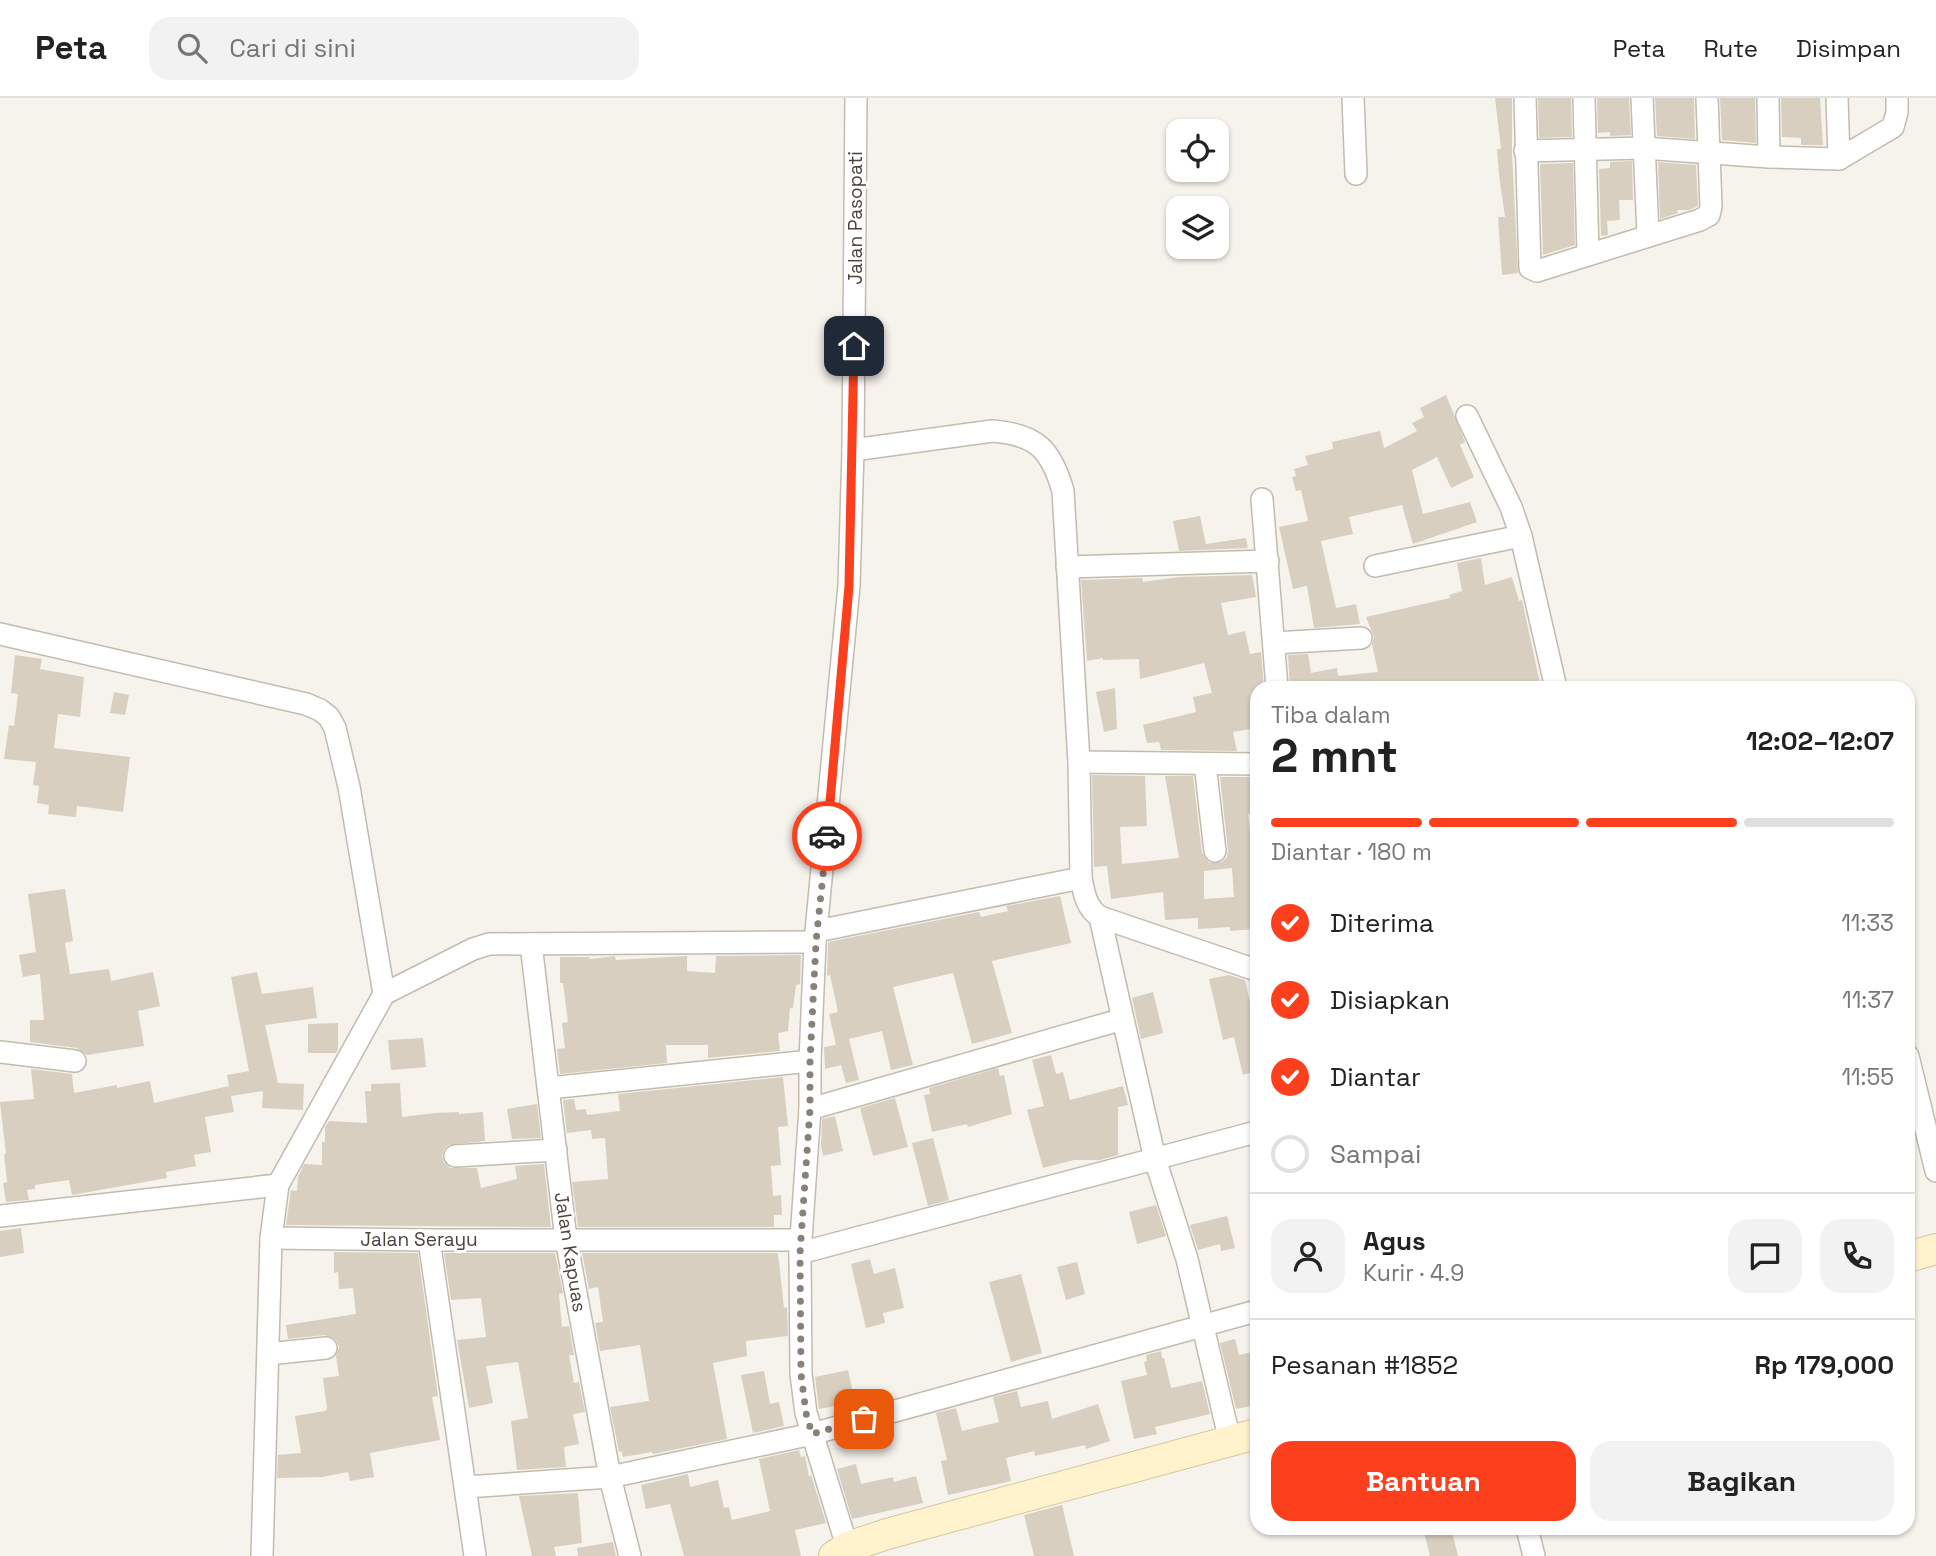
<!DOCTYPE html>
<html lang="id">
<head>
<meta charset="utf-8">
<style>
	body { margin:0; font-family:"Space Grotesk",sans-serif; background:#f2f2f2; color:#222; height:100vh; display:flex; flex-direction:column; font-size:26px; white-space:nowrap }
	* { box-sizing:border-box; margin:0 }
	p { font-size:23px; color:#767676 }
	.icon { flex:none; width:38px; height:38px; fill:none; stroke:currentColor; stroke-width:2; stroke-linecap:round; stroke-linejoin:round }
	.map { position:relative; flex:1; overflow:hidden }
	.details { position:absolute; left:1250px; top:583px; width:665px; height:854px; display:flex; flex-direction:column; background:#fff; border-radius:21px; box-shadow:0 2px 5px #0004 }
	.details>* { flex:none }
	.tools { position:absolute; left:1166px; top:21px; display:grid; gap:14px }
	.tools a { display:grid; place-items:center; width:63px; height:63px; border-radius:14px; background:#fff; box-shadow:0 2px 5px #0004; font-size:35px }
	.pin { position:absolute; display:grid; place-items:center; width:60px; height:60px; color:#fff; margin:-30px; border-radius:14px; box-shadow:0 4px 10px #0006 }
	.courier { position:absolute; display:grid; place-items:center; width:70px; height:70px; margin:-35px; border:5px solid #fc3f1d; border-radius:50%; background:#fff; color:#222; box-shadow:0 2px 9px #0007 }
	.overview em { font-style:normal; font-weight:700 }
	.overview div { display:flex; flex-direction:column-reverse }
	.overview { display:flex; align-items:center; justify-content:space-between; height:119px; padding:0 21px }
	h1 { font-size:46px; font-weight:700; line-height:52px }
	.bar { display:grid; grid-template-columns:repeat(4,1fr); gap:10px 7px; align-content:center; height:84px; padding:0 21px }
	.bar i { height:9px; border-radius:5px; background:#e0e0e0 }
	.bar .selected { background:#fc3f1d }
	.bar p { grid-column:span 4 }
	.line { display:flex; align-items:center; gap:18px; padding:0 21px; border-top:2px solid #e0e0e0 }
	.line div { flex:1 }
	.round { display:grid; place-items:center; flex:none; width:74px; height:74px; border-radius:21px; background:#f2f2f2 }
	ol { padding:0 21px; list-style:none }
	li { display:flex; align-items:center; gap:21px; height:77px }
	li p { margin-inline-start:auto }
	li .icon { padding:7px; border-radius:50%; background:#fc3f1d; color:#fff; stroke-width:4 }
	li:last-child { color:#767676 }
	li i { width:38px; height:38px; border:4px solid #e0e0e0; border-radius:50% }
	.primary-button { display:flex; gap:14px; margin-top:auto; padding:14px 21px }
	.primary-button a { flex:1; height:80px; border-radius:21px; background:#fc3f1d; color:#fff; font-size:28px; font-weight:700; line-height:80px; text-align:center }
	.primary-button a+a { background:#f2f2f2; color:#222 }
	header { display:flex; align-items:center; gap:42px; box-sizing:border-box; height:98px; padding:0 35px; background:#fff; border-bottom:2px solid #e0e0e0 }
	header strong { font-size:33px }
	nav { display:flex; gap:38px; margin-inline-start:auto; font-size:24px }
	.search { width:490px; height:63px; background:#f2f2f2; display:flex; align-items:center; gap:18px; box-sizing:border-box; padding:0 24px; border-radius:21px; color:#767676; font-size:26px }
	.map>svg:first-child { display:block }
	.building { fill:#d8cfc1; fill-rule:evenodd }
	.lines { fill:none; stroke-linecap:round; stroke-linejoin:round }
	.street-casing { stroke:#c2bbae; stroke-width:24 }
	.secondary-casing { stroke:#d6c79b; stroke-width:32 }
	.street { stroke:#fff; stroke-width:21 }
	.secondary { stroke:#fff3cd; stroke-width:30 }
	.done { stroke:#878178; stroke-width:7; stroke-dasharray:0 12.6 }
	.route { stroke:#fc3f1d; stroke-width:9 }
	.labels { text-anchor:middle; stroke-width:6; stroke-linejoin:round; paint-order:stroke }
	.street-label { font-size:19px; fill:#4b4439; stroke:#fff }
</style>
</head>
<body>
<header>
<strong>Peta</strong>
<div class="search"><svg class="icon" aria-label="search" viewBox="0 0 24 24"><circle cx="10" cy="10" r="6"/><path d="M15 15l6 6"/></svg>Cari di sini</div>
<nav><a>Peta</a><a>Rute</a><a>Disimpan</a></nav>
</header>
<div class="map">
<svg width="1936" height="1458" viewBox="0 0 1936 1458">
	<rect width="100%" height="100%" fill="#f6f3ec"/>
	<g class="building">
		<polygon points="1495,0 1512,0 1512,54 1518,175 1502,177 1498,119 1505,119 1499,77 1497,51 1501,51"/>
		<polygon points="1538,0 1571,0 1572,39 1539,40"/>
		<polygon points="1597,0 1629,0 1631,37 1610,38 1610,34 1598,35"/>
		<polygon points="1655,0 1694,0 1695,41 1657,38"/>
		<polygon points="1720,0 1755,0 1756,45 1722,42"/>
		<polygon points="1781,0 1820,0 1823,47 1801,47 1801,40 1782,39"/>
		<polygon points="1632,63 1633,102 1619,102 1620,122 1607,123 1608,137 1601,138 1599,71 1610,70 1610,64"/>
		<polygon points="1658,64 1696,67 1698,108 1689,112 1677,112 1678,115 1660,121"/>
		<polygon points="1573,65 1575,147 1543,157 1540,66"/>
		<polygon points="1446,297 1465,344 1460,347 1474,379 1451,390 1437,359 1412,372 1423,416 1470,404 1477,424 1413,446 1402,407 1349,419 1353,436 1321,443 1336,510 1356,506 1360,526 1314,530 1307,488 1293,491 1279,429 1308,423 1301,392 1296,393 1292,379 1296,378 1294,371 1308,367 1305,358 1333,351 1332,344 1380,333 1384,350 1417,333 1412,325 1424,319 1420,310"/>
		<polygon points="1200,418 1206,446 1246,440 1248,450 1179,453 1173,423"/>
		<polygon points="1481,460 1485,487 1512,479 1519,503 1522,502 1541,590 1290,590 1288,557 1308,556 1311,575 1337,570 1338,578 1378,574 1372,546 1374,539 1366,519 1450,500 1449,497 1462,493 1457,465"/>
		<polygon points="1252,477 1256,499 1221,505 1228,537 1245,533 1250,556 1261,554 1264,590 1256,590 1256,630 1233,634 1237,653 1161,652 1159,644 1147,645 1143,627 1196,614 1193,599 1212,595 1204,565 1140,581 1139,561 1103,562 1103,560 1087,563 1081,482 1142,480 1143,484 1179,479"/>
		<polygon points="15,557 42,561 40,571 84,579 80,619 58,616 54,650 130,659 123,714 77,708 76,719 48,716 49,707 37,705 39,688 33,687 36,664 4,661 9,627 14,628 18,596 11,595"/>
		<polygon points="1115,590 1117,631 1104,634 1096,594"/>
		<polygon points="114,594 129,597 125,617 110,615"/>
		<path d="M1092 677 1145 678 1147 728 1120 729 1122 766 1179 760 1165 678H1193L1202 755 1209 765 1222 764 1227 759 1228 752 1220 679H1256V715L1248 716 1252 753 1256 752V831L1230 833V829L1198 831V820L1165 822 1163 794 1111 801 1107 768 1094 769ZM1232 770 1234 799 1204 801V773Z"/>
		<polygon points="65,791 73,843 65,845 70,876 109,871 111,883 153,874 160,908 138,913 144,948 87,957 77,950 30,944 30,922 44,922 40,876 23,879 19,857 36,854 28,796"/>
		<polygon points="1060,798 1071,845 992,863 1012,935 972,946 953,875 893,889 913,967 891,972 882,933 849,941 859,982 846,985 841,967 825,971 824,949 836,947 829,916 838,914 830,877 827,878 828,844 979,814 981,819 1008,813 1006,808"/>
		<polygon points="801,857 800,886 796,887 793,910 790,910 788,933 778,935 780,953 708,960 708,947 666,947 667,965 560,976 557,951 565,950 562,925 568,924 563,885 560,885 560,859 589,859 590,861 615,858 616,862 687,858 687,873 715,875 716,858"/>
		<polygon points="257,874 262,896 313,889 317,920 265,927 278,985 304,986 303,1012 262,1010 263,993 231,998 227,977 249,973 231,879"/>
		<polygon points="1229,877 1245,882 1256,931 1256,973 1243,977 1234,939 1223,942 1209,881"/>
		<polygon points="1153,894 1163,935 1141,941 1132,900"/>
		<polygon points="338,925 338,951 336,955 308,955 308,926"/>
		<polygon points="423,940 426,969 391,972 388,942"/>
		<polygon points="1051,957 1056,976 1063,974 1070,1002 1123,988 1128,1007 1118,1009 1118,1057 1100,1062 1074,1062 1043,1070 1027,1012 1044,1008 1032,962"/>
		<polygon points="998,970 1000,978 1004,977 1012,1016 968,1029 967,1026 932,1034 924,997 930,996 929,990"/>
		<polygon points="31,971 72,976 74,995 117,987 117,990 150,983 154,1005 229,988 234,1014 205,1019 211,1054 194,1057 196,1068 166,1074 167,1080 72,1097 69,1082 35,1087 35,1091 27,1092 29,1102 6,1104 3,1085 7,1084 4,1056 6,1056 0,1004 34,1001"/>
		<polygon points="783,979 788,1028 778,1029 781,1067 771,1068 773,1098 781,1097 782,1117 774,1117 774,1129 578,1129 572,1084 608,1081 605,1040 592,1041 591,1032 567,1035 563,1002 574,1001 576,1012 586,1011 587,1017 620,1013 618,996"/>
		<polygon points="400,985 402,1019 435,1015 459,1014 459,1016 483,1014 485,1043 448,1047 444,1052 442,1058 444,1065 450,1070 477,1070 481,1090 517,1081 515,1068 544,1066 551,1129 286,1127 291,1092 297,1093 298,1079 304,1066 322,1067 322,1044 325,1044 325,1029 329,1023 367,1025 365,993 371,993 371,986"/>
		<polygon points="895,1000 908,1049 873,1058 860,1010"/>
		<polygon points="537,1006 541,1040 512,1041 507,1011"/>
		<polygon points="835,1018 843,1053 823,1058 821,1048 822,1021"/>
		<polygon points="933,1040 949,1102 928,1108 912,1045"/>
		<polygon points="1156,1107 1166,1138 1137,1146 1129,1114"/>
		<polygon points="1227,1118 1235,1150 1221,1153 1220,1146 1198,1152 1190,1127"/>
		<polygon points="21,1130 24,1155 0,1159 0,1133"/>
		<polygon points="334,1154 418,1155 438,1298 432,1299 440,1342 370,1355 374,1379 350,1383 348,1374 322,1379 277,1380 278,1357 301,1355 295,1318 325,1313 327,1311 323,1280 339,1278 336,1258 339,1249 336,1242 325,1237 288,1241 286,1227 356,1216 353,1190 339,1191 338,1174 334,1175"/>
		<polygon points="444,1155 555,1155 563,1195 559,1196 562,1229 569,1228 574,1257 569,1257 574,1285 579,1284 585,1314 573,1316 579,1346 564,1349 566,1369 517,1372 511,1323 528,1320 518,1264 486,1268 493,1305 469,1310 457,1242 486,1239 481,1200 451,1202"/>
		<polygon points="582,1155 778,1155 784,1210 787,1209 788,1238 746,1243 747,1258 713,1265 727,1341 653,1356 652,1354 623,1359 622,1353 619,1354 610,1309 649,1303 640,1247 600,1253 595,1225 603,1224 598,1189 589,1191"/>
		<polygon points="870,1161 874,1176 895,1170 904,1210 883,1215 885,1225 866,1230 851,1166"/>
		<polygon points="1077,1164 1085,1196 1066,1202 1057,1169"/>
		<polygon points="1021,1176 1042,1255 1011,1264 989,1184"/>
		<polygon points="1235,1241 1239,1257 1256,1253 1256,1307 1236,1311 1220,1245"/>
		<polygon points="1161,1253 1162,1260 1164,1260 1171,1290 1202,1283 1210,1316 1155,1329 1157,1336 1134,1341 1121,1283 1147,1277 1144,1264 1147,1263 1146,1257"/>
		<polygon points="848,1272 855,1304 819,1311 815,1279"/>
		<polygon points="764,1273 770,1306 779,1304 784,1328 753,1335 741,1277"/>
		<polygon points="1017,1293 1021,1309 1048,1303 1052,1321 1098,1306 1110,1343 1086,1351 1085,1347 1035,1358 1034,1353 1006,1360 1011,1383 948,1397 941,1363 947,1362 936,1315 956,1310 962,1333 999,1324 993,1299"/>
		<polygon points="799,1352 801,1359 805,1358 809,1378 811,1377 826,1425 795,1432 801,1458 684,1458 670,1406 646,1411 641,1387 688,1376 690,1389 718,1382 724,1410 729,1409 732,1422 770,1413 759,1361"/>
		<polygon points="856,1366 861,1386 893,1379 894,1384 916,1378 923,1405 852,1421 837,1371"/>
		<polygon points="578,1395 582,1445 554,1449 556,1458 532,1458 519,1398"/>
		<polygon points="1062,1407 1074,1458 1034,1458 1024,1417"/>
		<polygon points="1423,1430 1451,1430 1458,1458 1430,1458"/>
		<polygon points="613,1444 616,1458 578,1458 577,1450"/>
	</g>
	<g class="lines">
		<defs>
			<g id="street">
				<polyline points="1353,0 1356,76"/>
				<polyline points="1525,0 1530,170 1537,173 1588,157"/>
				<polyline points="1584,0 1588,157 1700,122 1709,117 1711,109 1707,0"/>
				<polyline points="1642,0 1648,136"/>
				<polyline points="1768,0 1769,59"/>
				<polyline points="1837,0 1839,61"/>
				<polyline points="1525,53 1643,50 1769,59 1839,61 1893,29 1897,14 1897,0"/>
				<polyline points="1467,318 1511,409 1521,438 1556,590"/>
				<path d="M853 352 992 333C1036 336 1051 351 1063 393L1079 664 1081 780C1084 795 1086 810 1100 819L1256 872"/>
				<polyline points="1262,401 1277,590"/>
				<polyline points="1375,468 1521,438"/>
				<polyline points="1067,469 1268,463"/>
				<polyline points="0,536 306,606 320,612 329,619 335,630 349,689 384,896 278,1087 271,1140 262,1458"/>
				<polyline points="1274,545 1361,540"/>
				<polyline points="1079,664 1256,666"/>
				<polyline points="1205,666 1215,753"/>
				<polyline points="1100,819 1123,921"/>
				<polyline points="817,833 1081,780"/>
				<polyline points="531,846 566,1141 610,1379 630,1458"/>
				<polyline points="384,896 473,851 489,846 815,844"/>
				<polyline points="0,954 75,963"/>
				<polyline points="1908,958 1936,1073"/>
				<polyline points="549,990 810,963"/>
				<polyline points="810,1011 1123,921 1155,1061 1187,1161 1230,1343"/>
				<polyline points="455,1058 556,1052"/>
				<polyline points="0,1118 278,1087"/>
				<polyline points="271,1140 429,1142 801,1142"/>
				<polyline points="429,1142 475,1458"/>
				<polyline points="800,1155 1256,1034"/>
				<polyline points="268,1256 326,1250"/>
				<polyline points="466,1389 610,1379 812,1336 1256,1213"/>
				<polyline points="1527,1430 1534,1458"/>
				<polyline points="850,1458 806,1315 801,1276 800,1155 810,1011 810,963 815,844 849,488 853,352 856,0"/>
			</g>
			<g id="secondary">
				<polyline points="1908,1159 1936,1151"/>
				<polyline points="834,1458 848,1449 887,1436 1256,1336"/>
			</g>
		</defs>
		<use href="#street" class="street-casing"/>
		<use href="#secondary" class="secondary-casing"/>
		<use href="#street" class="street"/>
		<use href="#secondary" class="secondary"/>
	</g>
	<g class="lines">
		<polyline class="done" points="827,738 816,844 810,963 810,1011 800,1155 801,1276 806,1315 812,1336 864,1321"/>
		<polyline class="route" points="827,738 849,488 854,248"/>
	</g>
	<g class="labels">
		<g class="street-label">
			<text transform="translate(855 120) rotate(-90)" y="7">Jalan Pasopati</text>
			<text x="419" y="1148">Jalan Serayu</text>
			<text transform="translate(571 1154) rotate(81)" y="7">Jalan Kapuas</text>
		</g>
	</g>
</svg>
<div class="tools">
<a><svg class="icon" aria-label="locate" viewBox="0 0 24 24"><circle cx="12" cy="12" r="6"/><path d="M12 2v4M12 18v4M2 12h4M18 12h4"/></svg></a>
<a><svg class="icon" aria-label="layers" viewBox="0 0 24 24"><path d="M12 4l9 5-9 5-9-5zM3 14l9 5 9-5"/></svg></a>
</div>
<div class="pin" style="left:864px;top:1321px;background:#ea580c"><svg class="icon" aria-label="bag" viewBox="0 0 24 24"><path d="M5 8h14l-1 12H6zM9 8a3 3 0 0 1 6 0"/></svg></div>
<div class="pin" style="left:854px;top:248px;background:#1f2937"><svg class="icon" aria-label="home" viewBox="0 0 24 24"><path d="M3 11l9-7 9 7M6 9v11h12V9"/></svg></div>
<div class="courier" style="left:827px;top:738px"><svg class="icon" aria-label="car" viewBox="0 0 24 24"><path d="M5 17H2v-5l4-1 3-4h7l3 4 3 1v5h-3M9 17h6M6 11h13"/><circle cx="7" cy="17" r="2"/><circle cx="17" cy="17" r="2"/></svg></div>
<section class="details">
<div class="overview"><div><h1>2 mnt</h1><p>Tiba dalam</p></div><em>12:02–12:07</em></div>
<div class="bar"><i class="selected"></i><i class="selected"></i><i class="selected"></i><i></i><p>Diantar · 180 m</p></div>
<ol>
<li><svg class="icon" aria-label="check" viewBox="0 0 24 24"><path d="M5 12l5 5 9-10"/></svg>Diterima<p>11:33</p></li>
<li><svg class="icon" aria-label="check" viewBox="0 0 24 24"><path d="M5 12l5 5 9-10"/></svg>Disiapkan<p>11:37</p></li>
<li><svg class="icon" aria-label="check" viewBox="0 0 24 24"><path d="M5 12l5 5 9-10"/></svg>Diantar<p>11:55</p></li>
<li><i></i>Sampai</li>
</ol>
<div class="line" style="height:126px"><a class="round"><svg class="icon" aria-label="person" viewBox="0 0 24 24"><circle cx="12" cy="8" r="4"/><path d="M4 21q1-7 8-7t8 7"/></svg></a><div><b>Agus</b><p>Kurir · 4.9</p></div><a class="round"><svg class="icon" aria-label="chat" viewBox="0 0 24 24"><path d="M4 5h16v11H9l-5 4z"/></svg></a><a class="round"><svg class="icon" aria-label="phone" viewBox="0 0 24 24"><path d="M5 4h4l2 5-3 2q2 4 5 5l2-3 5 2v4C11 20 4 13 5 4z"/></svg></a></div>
<div class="line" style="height:91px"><div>Pesanan #1852</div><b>Rp 179,000</b></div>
<div class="primary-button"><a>Bantuan</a><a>Bagikan</a></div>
</section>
</div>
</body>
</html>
